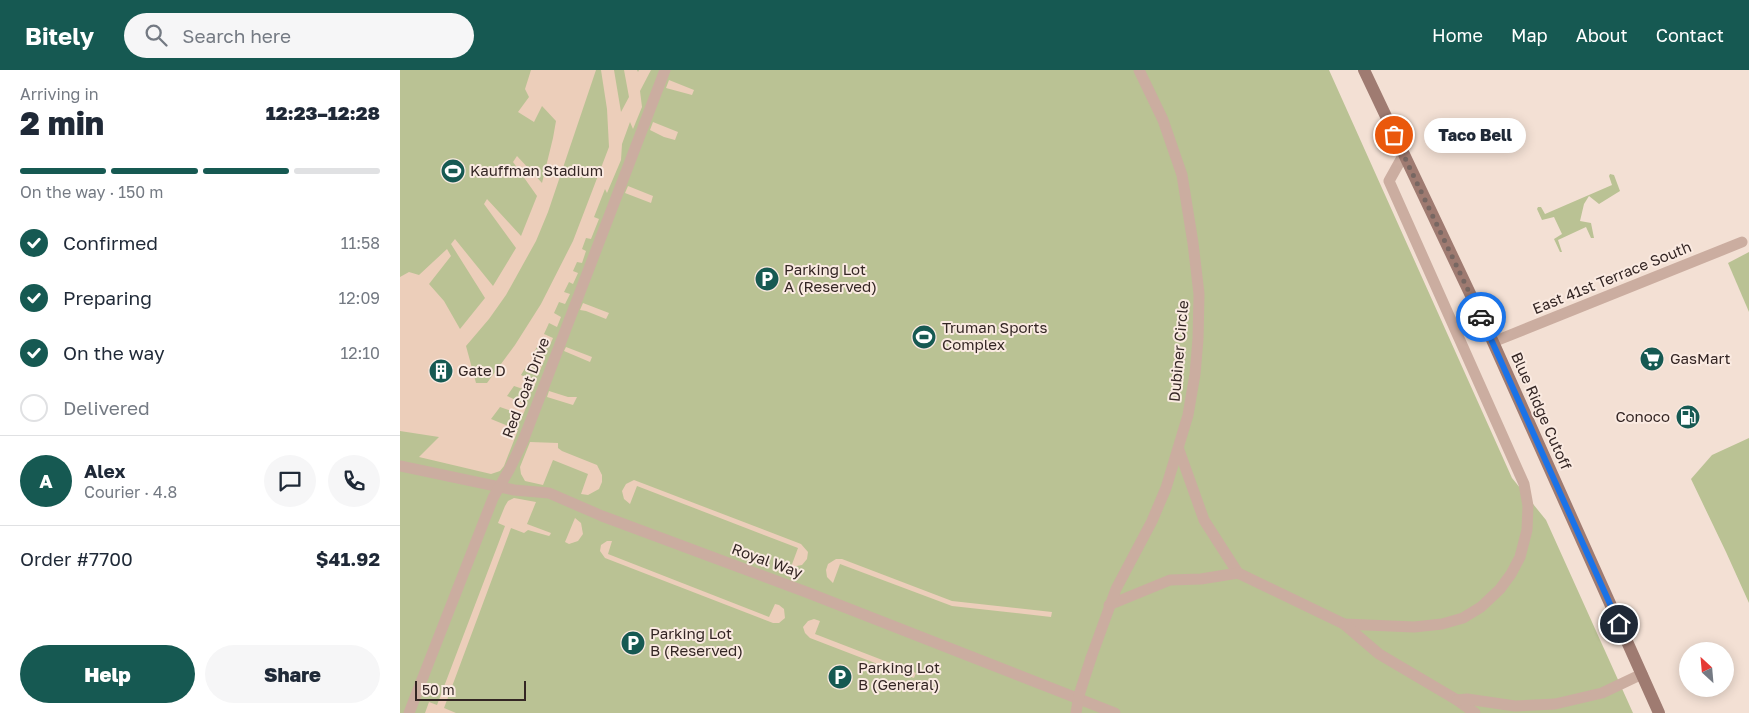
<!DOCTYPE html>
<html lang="en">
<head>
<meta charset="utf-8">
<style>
	body { margin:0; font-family:"Golos Text",sans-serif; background:#f6f6f7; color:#1f2937; height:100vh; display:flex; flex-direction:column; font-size:19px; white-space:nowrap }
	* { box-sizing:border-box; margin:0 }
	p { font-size:16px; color:#747a83 }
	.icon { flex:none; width:28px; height:28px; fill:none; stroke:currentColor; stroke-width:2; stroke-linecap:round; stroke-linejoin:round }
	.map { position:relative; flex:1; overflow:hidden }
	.panel { display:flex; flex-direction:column; background:#fff; width:400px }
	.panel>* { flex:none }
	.needle { width:32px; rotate:334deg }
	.tools { position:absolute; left:1279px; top:572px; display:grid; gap:10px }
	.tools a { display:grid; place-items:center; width:55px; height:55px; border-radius:50%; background:#fff; box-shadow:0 2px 12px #0003; font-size:25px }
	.scale { position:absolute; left:15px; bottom:12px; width:111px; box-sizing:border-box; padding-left:5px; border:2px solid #342624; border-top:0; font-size:14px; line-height:18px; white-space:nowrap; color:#342624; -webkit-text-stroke:4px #faeae1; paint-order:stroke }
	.pin { position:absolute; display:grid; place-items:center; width:42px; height:42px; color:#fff; margin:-21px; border:2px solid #fff; border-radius:50%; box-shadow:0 1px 5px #0007 }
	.courier { position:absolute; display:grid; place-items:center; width:50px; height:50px; margin:-25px; border:4px solid #1a73e8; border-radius:50%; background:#fff; color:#222; box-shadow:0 1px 6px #0007 }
	.bubble { position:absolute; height:35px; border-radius:18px; background:#fff; box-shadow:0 2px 12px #0003; font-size:16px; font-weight:800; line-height:35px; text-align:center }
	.head em { font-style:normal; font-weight:800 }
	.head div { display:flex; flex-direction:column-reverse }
	.head { display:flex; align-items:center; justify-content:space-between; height:85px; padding:0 20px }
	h1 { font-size:32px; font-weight:800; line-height:38px }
	.bar { display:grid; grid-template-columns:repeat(4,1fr); gap:8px 5px; align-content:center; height:60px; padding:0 20px }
	.bar i { height:6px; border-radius:4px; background:#e0e1e3 }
	.bar .current { background:#165952 }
	.bar p { grid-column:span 4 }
	.line { display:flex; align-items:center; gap:12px; padding:0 20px; border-top:1px solid #e0e1e3 }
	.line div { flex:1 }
	.round { display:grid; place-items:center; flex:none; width:52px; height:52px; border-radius:26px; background:#f6f6f7 }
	ol { padding:0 20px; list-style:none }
	li { display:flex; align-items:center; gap:15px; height:55px }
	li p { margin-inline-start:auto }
	li .icon { padding:5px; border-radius:50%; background:#165952; color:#fff; stroke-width:4 }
	li:last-child { color:#747a83 }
	li i { width:28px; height:28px; border:2px solid #e0e1e3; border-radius:50% }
	.action { display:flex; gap:10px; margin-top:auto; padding:10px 20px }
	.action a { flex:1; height:58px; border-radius:30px; background:#165952; color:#fff; font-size:20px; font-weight:800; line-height:58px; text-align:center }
	.action a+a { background:#f6f6f7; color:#1f2937 }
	header { display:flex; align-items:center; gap:30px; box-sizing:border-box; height:70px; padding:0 25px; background:#165952; color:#fff }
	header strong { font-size:24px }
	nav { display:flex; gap:28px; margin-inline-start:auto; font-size:18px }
	.search { width:350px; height:45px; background:#f6f6f7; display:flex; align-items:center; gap:12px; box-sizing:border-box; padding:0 18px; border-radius:28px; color:#747a83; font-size:19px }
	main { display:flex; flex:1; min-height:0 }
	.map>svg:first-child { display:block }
	.green { fill:#bac294 }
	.plaza { fill:#ecceba }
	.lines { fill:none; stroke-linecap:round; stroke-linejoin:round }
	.minor { stroke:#cbada0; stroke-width:11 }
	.secondary { stroke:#9f7b71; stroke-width:12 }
	.minor-bridge { stroke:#cbada0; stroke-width:11 }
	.done { stroke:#776762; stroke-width:5; stroke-dasharray:0 9 }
	.route { stroke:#1a73e8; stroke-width:6 }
	.labels { text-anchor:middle; stroke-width:4; stroke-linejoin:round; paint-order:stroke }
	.poi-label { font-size:15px; fill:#342624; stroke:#faeae1; text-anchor:start }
	.street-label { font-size:15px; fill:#342624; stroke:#faeae1 }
</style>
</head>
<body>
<header>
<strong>Bitely</strong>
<div class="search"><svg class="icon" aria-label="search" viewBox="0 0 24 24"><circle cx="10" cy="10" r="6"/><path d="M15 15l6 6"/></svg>Search here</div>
<nav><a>Home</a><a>Map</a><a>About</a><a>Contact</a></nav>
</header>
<main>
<section class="panel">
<div class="head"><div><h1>2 min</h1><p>Arriving in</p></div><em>12:23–12:28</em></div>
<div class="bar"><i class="current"></i><i class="current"></i><i class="current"></i><i></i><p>On the way · 150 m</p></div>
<ol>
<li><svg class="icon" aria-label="check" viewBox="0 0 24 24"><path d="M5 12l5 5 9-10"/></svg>Confirmed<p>11:58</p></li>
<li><svg class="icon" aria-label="check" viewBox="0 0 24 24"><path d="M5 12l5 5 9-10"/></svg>Preparing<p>12:09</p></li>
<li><svg class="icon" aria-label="check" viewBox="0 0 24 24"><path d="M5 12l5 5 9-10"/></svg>On the way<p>12:10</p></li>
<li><i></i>Delivered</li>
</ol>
<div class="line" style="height:90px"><b class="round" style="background:#165952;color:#fff">A</b><div><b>Alex</b><p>Courier · 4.8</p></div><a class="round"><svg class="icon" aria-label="chat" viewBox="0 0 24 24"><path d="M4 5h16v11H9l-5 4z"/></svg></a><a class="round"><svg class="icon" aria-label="phone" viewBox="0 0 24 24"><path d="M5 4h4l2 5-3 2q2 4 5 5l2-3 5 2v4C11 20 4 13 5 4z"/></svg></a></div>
<div class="line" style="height:65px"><div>Order #7700</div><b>$41.92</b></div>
<div class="action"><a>Help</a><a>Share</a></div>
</section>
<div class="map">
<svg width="1349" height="643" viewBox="0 0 1349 643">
	<rect width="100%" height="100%" fill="#f3e0d4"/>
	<g class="green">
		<polygon points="0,0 929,0 1112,408 1146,450 1233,643 0,643"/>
		<polygon points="1210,104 1214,105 1220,121 1199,134 1189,126 1184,134 1180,151 1191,153 1194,168 1191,168 1186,157 1158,170 1162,182 1160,182 1154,169 1162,164 1154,147 1142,150 1137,139 1138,137 1141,137 1145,144 1212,115 1209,106"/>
		<polygon points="1349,182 1349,242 1328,193"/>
		<polygon points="1349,368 1349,533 1326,482 1291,409 1312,385"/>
	</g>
	<g class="plaza">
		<polygon points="131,0 196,0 148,142 136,171 106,225 89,249 66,276 76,313 87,313 115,275 141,234 173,171 209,77 207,39 201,0 214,0 221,42 229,27 224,0 237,0 238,2 239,0 251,0 240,21 242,37 233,59 230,52 222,74 221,90 207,123 205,119 194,147 199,149 191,169 186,168 182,179 186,181 182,193 177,192 173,201 178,203 173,214 169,212 164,222 170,224 165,234 159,232 154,243 161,247 157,257 149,253 144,264 153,268 149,277 139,273 133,284 145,289 140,300 127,295 121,305 136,312 132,322 114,316 107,326 127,335 123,345 100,337 91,349 118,360 104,396 100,401 91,404 19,387 39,367 0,361 0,207 9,202 19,205 47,179 51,186 29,214 44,231 60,259 85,228 51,174 55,169 93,216 116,178 84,134 87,129 121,166 137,126 113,92 117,86 142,113 153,68 156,51 142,36 134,52 118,42 129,27 125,19"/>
		<polygon points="269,10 294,20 292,25 266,18"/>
		<polygon points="253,52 278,62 275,70 264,67 250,60"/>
		<polygon points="228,116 253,126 251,133 225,123"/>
		<polygon points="183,233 209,243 206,249 186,241 180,240"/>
		<polygon points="166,277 192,287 190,292 164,281"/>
		<polygon points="149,321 168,327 177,327 173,335 147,327"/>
		<polygon points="130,372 158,373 158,378 162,381 197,395 202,405 202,412 199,419 188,425 181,424 188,404 153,390 143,415 125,411 121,404 120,397"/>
		<polygon points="234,410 401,474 408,482 407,489 402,495 391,497 398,478 237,416 230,434 224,429 222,421 226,414"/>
		<polygon points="114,428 136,432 127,454 151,463 150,465 149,466 128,460 124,463 111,458 44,638 56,643 25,643 29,632 37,635 105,456 98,453 105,436 108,431"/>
		<polygon points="175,448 181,453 183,464 178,471 169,474 165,472"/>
		<polygon points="207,471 212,471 208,484 369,547 375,534 379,535 384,539 385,548 379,553 373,553 205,488 200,481 201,475"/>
		<polygon points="436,489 442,489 552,531 652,542 651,547 552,536 440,494 433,513 427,507 426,500 428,494"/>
		<polygon points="414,549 420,551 415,564 516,603 514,608 410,568 405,563 403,557 408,551"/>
	</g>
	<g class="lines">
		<g class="minor">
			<polyline points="1093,272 1342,172"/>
			<polyline points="779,380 804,450 838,503 944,554 1014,557 1042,554 1063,548 1081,537 1100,519 1111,504 1120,487 1127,460 1128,436 1124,414 989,111 1004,84"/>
			<polyline points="0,396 114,420 149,423 202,446 406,522 715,643"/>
			<polyline points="709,535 770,510 801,509 838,503"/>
			<polyline points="944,554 979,584 1057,630 1075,643"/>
			<polyline points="691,588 716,519 752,451 766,418 788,345 795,304 798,269 799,224 793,173 782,105 763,50 739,0"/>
			<polyline points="1057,630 1067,629 1115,636 1155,634 1202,623 1242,604"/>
			<polyline points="9,643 93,428 109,400 123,371 265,0"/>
		</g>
		<polyline class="secondary" points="964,0 1093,272 1259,643"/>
		<polyline class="minor-bridge" points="676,643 679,625 691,588"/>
	</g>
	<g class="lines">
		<polyline class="done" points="994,65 1081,247"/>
		<polyline class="route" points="1081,247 1219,554"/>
	</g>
	<defs>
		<symbol id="stadium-disc" viewBox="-11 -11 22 22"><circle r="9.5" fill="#165952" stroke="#faeae1"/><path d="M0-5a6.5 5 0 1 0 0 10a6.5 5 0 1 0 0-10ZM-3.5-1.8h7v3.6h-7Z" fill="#fff"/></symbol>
		<symbol id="parking-disc" viewBox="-11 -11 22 22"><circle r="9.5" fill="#165952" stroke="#faeae1"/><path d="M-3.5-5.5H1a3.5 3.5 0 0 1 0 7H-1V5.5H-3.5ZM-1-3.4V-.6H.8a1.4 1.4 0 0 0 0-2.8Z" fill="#fff"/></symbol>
		<symbol id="supermarket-disc" viewBox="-11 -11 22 22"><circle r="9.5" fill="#165952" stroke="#faeae1"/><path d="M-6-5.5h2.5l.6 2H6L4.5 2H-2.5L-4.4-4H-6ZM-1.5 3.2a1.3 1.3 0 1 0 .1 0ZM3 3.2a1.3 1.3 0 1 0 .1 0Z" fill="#fff"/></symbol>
		<symbol id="building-disc" viewBox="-11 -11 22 22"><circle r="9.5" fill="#165952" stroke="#faeae1"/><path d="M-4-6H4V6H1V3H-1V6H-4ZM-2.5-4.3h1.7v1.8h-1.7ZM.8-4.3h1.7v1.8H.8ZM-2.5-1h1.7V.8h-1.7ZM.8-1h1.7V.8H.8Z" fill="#fff"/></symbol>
		<symbol id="fuel-disc" viewBox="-11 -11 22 22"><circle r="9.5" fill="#165952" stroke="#faeae1"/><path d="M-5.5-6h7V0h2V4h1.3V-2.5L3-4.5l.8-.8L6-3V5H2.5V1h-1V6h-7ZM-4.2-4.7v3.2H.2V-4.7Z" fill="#fff"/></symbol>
	</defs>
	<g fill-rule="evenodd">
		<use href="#stadium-disc" x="39" y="87" width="28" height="28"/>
		<use href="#parking-disc" x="353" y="195" width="28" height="28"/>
		<use href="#stadium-disc" x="510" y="253" width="28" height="28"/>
		<use href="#supermarket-disc" x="1238" y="275" width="28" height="28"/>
		<use href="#building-disc" x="27" y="287" width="28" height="28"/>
		<use href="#fuel-disc" x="1274" y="333" width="28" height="28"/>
		<use href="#parking-disc" x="219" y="559" width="28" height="28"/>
		<use href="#parking-disc" x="426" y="593" width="28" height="28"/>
	</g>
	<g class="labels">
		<g class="poi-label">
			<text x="70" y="106">Kauffman Stadium</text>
			<text x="384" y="205">Parking Lot<tspan x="384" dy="17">A (Reserved)</tspan></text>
			<text x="542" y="263">Truman Sports<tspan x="542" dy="17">Complex</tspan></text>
			<text x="1270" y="294">GasMart</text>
			<text x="58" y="306">Gate D</text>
			<text x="1270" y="352" text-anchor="end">Conoco</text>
			<text x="250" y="569">Parking Lot<tspan x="250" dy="17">B (Reserved)</tspan></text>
			<text x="458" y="603">Parking Lot<tspan x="458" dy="17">B (General)</tspan></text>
		</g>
		<g class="street-label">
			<text transform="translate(1212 208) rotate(-22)" y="5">East 41st Terrace South</text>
			<text transform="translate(779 281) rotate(-85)" y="5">Dubiner Circle</text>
			<text transform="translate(126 318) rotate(-69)" y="5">Red Coat Drive</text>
			<text transform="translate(1141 341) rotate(66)" y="5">Blue Ridge Cutoff</text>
			<text transform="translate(367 491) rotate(20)" y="5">Royal Way</text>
		</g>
	</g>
</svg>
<div class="tools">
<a><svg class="needle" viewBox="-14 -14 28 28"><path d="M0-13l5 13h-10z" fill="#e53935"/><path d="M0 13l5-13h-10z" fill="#747a83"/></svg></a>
</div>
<div class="scale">50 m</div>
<div class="pin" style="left:994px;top:65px;background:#ea580c"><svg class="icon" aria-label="bag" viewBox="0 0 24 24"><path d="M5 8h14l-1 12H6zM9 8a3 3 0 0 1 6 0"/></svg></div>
<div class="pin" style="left:1219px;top:554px;background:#1f2937"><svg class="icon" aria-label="home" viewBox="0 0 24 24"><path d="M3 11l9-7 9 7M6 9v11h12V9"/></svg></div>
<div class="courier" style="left:1081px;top:247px"><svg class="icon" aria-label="car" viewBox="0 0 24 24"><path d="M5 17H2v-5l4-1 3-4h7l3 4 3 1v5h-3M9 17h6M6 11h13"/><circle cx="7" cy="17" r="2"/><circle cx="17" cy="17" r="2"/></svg></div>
<div class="bubble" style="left:1024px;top:48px;width:102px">Taco Bell</div>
</div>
</main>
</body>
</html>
